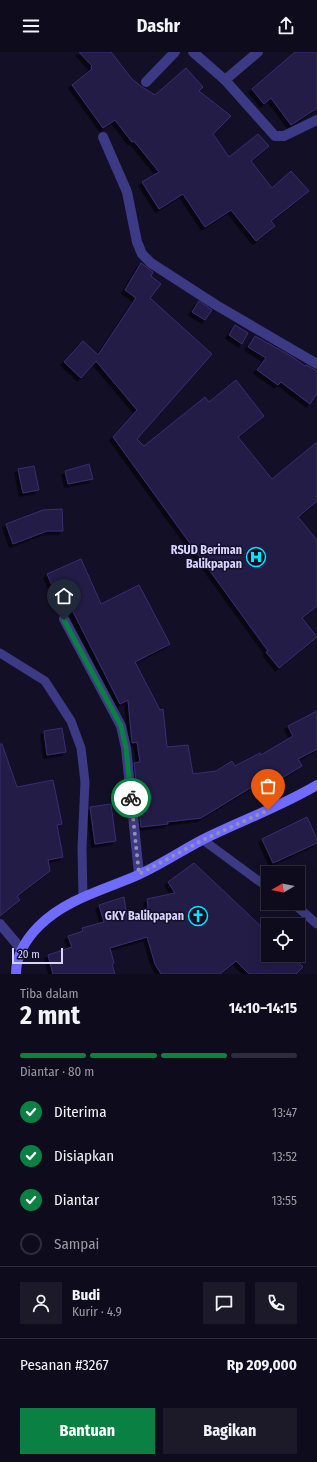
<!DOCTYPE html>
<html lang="id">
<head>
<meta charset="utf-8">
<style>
	body { margin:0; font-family:"Fira Sans Condensed",sans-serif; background:#1c1929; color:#f1f3f6; height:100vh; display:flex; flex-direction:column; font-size:15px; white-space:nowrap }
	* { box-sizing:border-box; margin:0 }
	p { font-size:13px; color:#9b9ba3 }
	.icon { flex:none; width:22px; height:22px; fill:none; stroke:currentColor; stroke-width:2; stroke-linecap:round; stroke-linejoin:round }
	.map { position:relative; height:922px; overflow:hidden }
	.sheet { display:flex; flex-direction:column; background:#0e0b1c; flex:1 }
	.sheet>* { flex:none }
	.needle { width:26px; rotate:261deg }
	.controls { position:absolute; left:261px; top:814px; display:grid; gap:8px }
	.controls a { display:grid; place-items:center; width:44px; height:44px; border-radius:0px; background:#0e0b1c; box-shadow:0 4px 16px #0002,0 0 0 1px #2e2b3b; font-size:20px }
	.scale { position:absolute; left:12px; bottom:10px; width:51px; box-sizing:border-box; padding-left:4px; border:2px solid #d9d4ff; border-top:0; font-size:11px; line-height:14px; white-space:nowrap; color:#d9d4ff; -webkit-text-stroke:3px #130f26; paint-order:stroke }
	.pin { position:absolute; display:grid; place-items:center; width:34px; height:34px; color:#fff; margin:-41px -17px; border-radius:50% 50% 50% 0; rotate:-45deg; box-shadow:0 0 4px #0007 }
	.pin .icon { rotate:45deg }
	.courier { position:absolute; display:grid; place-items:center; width:40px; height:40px; margin:-20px; border:3px solid #0b8043; border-radius:50%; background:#fff; color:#222; box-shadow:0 1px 5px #0007 }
	.headline em { font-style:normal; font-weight:700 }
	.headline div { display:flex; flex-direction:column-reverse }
	.headline { display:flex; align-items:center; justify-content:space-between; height:68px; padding:0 20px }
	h1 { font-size:26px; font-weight:700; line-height:30px }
	.bar { display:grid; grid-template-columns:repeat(4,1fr); gap:6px 4px; align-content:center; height:48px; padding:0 20px }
	.bar i { height:5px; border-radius:3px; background:#2e2b3b }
	.bar .active { background:#0b8043 }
	.bar p { grid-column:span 4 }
	.line { display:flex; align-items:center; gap:10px; padding:0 20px; border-top:1px solid #2e2b3b }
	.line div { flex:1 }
	.round { display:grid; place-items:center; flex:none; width:42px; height:42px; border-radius:0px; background:#1c1929 }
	ol { padding:0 20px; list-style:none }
	li { display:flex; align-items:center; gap:12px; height:44px }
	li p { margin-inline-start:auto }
	li .icon { padding:4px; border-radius:50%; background:#0b8043; color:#fff; stroke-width:4 }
	li:last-child { color:#9b9ba3 }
	li i { width:22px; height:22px; border:2px solid #2e2b3b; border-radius:50% }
	.primary-button { display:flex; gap:8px; margin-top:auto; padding:8px 20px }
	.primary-button a { flex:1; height:46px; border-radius:0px; background:#0b8043; color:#fff; font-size:16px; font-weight:700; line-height:46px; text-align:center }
	.primary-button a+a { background:#1c1929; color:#f1f3f6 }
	header { display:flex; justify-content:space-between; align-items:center; height:52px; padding:0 20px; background:#0e0b1c; font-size:18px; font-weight:700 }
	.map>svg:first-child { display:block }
	.building { fill:#241b47; stroke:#3b2d73; filter:url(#shadow) }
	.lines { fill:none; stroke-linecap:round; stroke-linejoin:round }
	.lane { stroke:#3d3a85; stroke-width:9 }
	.street { stroke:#3d3a85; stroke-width:10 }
	.secondary { stroke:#6f6bff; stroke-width:10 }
	.done { stroke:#948fb3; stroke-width:4; stroke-dasharray:0 7.2 }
	.route { stroke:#0b8043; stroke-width:5 }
	.labels { text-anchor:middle; stroke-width:3; stroke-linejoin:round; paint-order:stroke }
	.poi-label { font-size:12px; font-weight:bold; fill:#d9d4ff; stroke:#130f26; text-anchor:end }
</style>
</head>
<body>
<header><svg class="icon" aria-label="menu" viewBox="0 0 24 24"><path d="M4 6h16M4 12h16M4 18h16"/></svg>Dashr<svg class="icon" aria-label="share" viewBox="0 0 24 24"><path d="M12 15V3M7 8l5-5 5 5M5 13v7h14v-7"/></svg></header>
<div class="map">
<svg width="317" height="922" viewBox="0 0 317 922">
	<defs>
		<filter id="shadow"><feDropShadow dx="-3.5" dy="3.5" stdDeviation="0" flood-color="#0009"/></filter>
	</defs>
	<rect width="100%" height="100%" fill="#130f26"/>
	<g class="building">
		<polygon points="79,0 111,0 132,27 142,35 155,43 186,16 203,35 199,39 231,64 213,82 229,105 258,82 269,94 251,109 272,136 291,119 309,139 271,169 275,174 256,189 231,158 205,175 183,142 159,157 142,130 159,120 134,89 132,90 115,68 103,76 72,33 92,17 91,15 92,14"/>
		<polygon points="295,0 317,0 317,56 291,73 271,46 264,52 252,37"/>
		<polygon points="141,211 153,220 151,224 161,232 150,246 212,302 137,387 144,394 205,345 209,350 236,328 264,364 238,385 272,427 317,390 317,449 298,465 317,488 317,554 302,566 317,585 279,616 266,600 268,599 113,385 137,358 96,309 81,326 64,310 83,289 98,303 136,246 125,238"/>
		<polygon points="199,249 212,258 205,268 192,260"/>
		<polygon points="235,273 248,281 242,292 229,283"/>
		<polygon points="255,284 291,304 305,314 306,313 317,319 317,341 310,352 281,330 278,333 257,318 266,306 248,295"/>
		<polygon points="89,412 93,427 68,432 65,419"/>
		<polygon points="34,414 39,438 23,441 18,417"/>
		<polygon points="62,457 63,479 47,479 13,492 6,472 43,458"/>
		<polygon points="81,507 101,552 139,533 170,592 135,610 160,658 163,657 167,695 188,693 193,722 216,719 232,709 235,714 260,701 261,703 293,684 288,674 317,659 317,697 298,707 302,714 275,730 276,731 258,740 255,733 201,766 167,770 168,772 141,775 134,711 140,710 137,690 132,691 128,648 120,652 65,544 58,547 47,522"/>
		<polygon points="62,676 66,700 47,703 44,679"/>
		<polygon points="0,692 2,692 17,735 53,728 62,772 57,773 63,805 48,808 50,819 17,844 20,848 0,864"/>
		<polygon points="111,752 116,789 95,792 90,755"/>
		<polygon points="307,765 317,787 317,791 273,811 262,787"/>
		<polygon points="194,811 268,881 268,903 291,903 303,915 296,922 249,922 236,909 220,922 161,922 155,912 147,885 110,896 114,911 112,912 115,922 53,922 48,903 72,895 68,884 83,879 82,876 104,870 99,853 124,845 127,866 149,864 147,847 175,841 168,830"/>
	</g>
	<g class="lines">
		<g class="lane">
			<polyline points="0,601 45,629 71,669 81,696 85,730 82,796 83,845"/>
			<polyline points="203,788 256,827 268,835"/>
			<polyline points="293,851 317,872"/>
		</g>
		<g class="street">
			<polyline points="193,0 225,28 275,84 284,84 317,68"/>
			<polyline points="225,28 258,0"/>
			<polyline points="146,30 175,0"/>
			<polyline points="103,85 127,140 137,190 142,202 151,211 216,253 317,312"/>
			<polyline points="64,567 121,674 126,696 139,822"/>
			<polyline points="0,872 21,897"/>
		</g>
		<path class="secondary" d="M16 922C16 903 26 887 39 874 66 847 104 838 138 823 160 813 181 799 202 788 240 769 280 755 317 733"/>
	</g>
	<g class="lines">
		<polyline class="done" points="131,746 139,822 203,788 268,758"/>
		<polyline class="route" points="64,568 121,674 126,696 131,746"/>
	</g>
	<defs>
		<symbol id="hospital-ring" viewBox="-11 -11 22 22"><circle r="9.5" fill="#130f26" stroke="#00e5ff" stroke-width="1.5"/><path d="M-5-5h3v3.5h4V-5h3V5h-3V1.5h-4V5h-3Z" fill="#00e5ff"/></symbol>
		<symbol id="church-ring" viewBox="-11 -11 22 22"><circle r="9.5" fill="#130f26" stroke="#00e5ff" stroke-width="1.5"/><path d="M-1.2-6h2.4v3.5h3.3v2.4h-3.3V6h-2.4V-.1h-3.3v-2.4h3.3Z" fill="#00e5ff"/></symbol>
	</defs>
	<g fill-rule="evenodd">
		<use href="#hospital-ring" x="245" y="494" width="22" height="22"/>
		<use href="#church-ring" x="187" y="853" width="22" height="22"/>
	</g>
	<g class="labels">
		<g class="poi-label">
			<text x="242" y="502">RSUD Beriman<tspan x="242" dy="14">Balikpapan</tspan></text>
			<text x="184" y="868">GKY Balikpapan</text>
		</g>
	</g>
</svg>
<div class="controls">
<a><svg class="needle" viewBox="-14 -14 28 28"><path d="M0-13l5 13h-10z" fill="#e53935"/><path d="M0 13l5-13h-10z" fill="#9b9ba3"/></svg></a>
<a><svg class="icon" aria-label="locate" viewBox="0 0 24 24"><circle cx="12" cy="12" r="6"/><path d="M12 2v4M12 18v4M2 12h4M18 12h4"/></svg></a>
</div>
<div class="scale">20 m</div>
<div class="pin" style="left:268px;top:758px;background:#ea580c"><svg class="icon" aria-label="bag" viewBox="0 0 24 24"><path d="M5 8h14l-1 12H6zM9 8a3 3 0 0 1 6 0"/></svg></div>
<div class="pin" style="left:64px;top:568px;background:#1f2937"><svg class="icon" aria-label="home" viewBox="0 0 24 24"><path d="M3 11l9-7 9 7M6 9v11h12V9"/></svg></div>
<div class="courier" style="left:131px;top:746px"><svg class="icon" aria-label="bike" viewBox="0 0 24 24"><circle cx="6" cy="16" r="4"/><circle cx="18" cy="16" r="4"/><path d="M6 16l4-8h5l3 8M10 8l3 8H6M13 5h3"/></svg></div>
</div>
<section class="sheet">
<div class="headline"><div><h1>2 mnt</h1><p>Tiba dalam</p></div><em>14:10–14:15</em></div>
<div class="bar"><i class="active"></i><i class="active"></i><i class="active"></i><i></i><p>Diantar · 80 m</p></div>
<ol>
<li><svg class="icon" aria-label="check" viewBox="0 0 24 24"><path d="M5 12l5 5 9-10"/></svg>Diterima<p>13:47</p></li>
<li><svg class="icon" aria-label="check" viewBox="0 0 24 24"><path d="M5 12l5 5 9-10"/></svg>Disiapkan<p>13:52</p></li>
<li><svg class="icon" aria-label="check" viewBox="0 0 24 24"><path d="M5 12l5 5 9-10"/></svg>Diantar<p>13:55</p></li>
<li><i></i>Sampai</li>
</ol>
<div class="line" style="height:72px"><a class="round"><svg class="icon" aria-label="person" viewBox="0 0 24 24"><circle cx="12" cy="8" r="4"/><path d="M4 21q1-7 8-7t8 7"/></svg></a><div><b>Budi</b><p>Kurir · 4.9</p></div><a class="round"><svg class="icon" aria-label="chat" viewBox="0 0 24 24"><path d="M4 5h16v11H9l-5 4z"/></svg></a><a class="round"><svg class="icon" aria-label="phone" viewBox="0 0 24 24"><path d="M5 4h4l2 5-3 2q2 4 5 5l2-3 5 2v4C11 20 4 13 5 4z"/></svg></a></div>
<div class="line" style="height:52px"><div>Pesanan #3267</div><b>Rp 209,000</b></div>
<div class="primary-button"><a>Bantuan</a><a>Bagikan</a></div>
</section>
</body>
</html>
